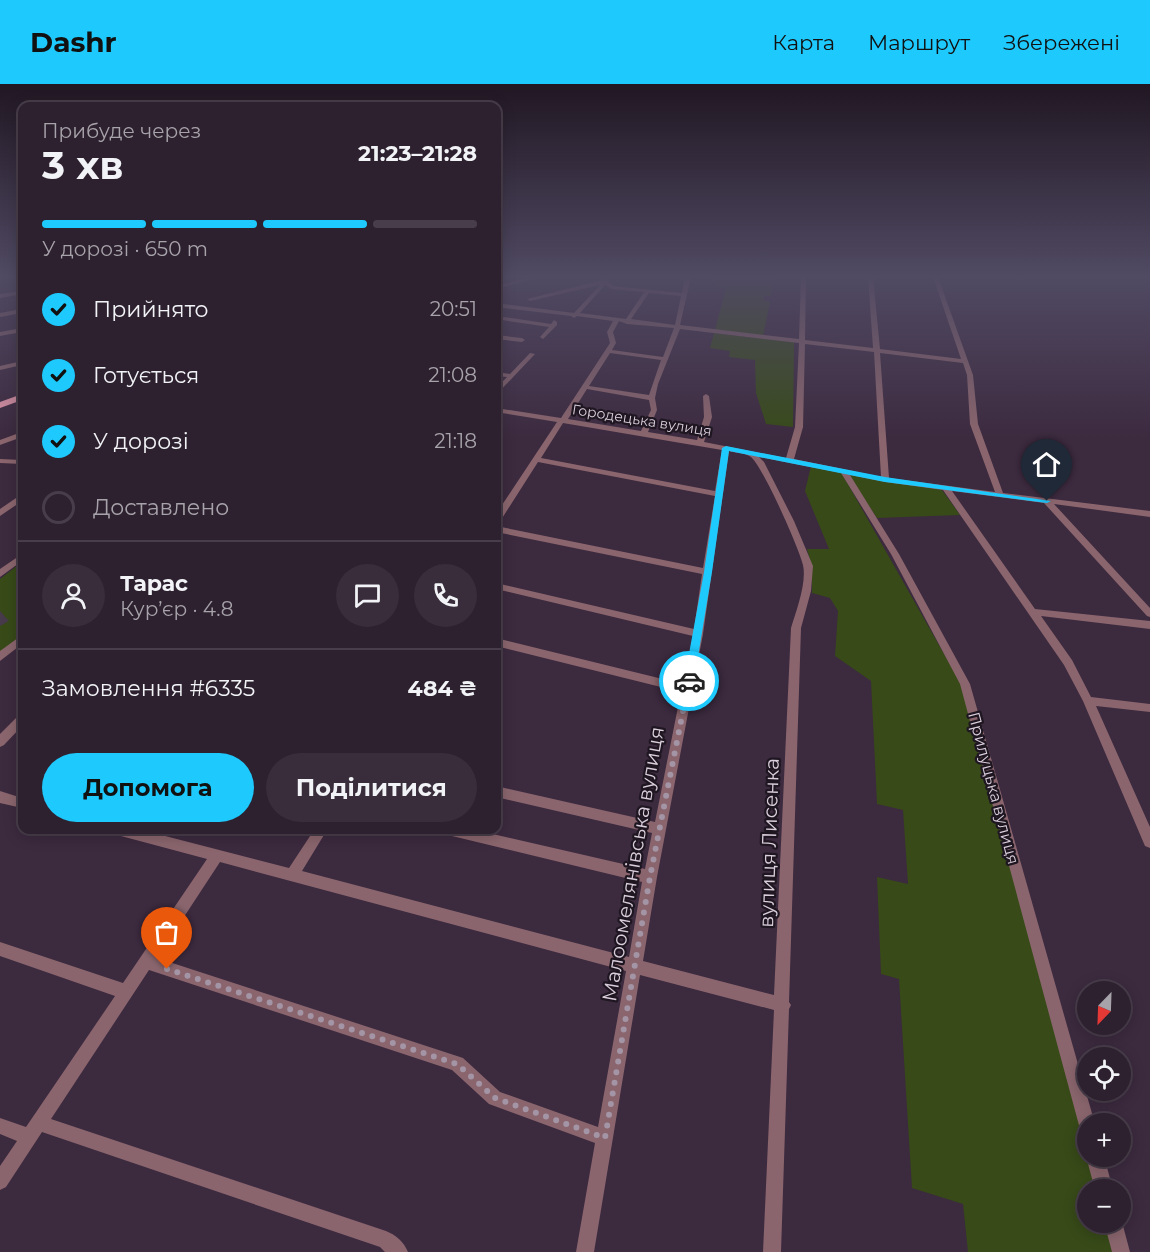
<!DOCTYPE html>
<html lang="uk">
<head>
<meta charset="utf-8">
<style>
	body { margin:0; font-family:Montserrat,sans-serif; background:#392d3b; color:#f1f3f6; height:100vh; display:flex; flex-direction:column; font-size:22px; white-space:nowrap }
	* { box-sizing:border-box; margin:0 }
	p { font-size:20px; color:#a7a3aa }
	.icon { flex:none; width:33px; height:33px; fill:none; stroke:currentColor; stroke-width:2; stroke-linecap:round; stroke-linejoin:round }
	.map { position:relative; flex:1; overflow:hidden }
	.side { position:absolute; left:18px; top:18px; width:483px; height:732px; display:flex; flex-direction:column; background:#2d202f; border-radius:12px; box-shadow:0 3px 15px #0003,0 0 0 2px #483e4b }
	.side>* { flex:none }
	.needle { width:39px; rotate:203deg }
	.controls { position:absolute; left:1077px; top:897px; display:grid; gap:12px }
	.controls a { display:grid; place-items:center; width:54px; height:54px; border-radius:50%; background:#2d202f; box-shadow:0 3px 15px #0003,0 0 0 2px #483e4b; font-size:30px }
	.pin { position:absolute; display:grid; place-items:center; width:51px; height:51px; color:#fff; margin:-62px -26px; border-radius:50% 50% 50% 0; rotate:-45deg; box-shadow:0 0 6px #0007 }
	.pin .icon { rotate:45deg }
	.courier { position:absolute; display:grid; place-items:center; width:60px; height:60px; margin:-30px; border:4px solid #1ec9fd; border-radius:50%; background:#fff; color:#222; box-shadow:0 2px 8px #0007 }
	.head em { font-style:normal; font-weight:700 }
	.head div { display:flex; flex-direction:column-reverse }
	.head { display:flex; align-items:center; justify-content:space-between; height:102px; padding:0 24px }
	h1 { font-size:39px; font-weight:700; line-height:45px }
	.bar { display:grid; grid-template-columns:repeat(4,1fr); gap:9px 6px; align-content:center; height:72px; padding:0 24px }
	.bar i { height:8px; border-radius:4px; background:#483e4b }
	.bar .selected { background:#1ec9fd }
	.bar p { grid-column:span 4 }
	.line { display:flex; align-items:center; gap:15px; padding:0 24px; border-top:2px solid #483e4b }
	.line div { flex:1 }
	.round { display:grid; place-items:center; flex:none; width:63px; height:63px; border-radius:32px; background:#392d3b }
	ol { padding:0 24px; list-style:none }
	li { display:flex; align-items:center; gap:18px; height:66px }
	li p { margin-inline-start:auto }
	li .icon { padding:6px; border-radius:50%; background:#1ec9fd; color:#111; stroke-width:4 }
	li:last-child { color:#a7a3aa }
	li i { width:33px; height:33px; border:3px solid #483e4b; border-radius:50% }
	.primary-button { display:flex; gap:12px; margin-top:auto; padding:12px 24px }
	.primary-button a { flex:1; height:69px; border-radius:36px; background:#1ec9fd; color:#111; font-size:24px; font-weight:700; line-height:69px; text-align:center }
	.primary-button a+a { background:#392d3b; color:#f1f3f6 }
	header { display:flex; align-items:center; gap:36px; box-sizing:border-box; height:84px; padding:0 30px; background:#1ec9fd; color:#111 }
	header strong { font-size:28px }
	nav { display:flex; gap:33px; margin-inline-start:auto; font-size:21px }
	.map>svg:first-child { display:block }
	.green { fill:#374a18 }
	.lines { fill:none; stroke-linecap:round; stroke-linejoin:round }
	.street { fill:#8a656d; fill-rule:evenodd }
	.primary { fill:#e296a8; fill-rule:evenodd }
	.shaded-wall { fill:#473a4a }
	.route { fill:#1ec9fd }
	.done { stroke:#a395a5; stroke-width:6; stroke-dasharray:0 10.8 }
	.labels { text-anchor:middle; stroke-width:4.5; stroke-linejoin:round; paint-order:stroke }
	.far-street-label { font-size:14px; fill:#dacedc; stroke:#1e1620 }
	.street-label { font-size:16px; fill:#dacedc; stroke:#1e1620 }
	.near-street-label { font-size:20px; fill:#dacedc; stroke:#1e1620 }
</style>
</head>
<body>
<header>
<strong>Dashr</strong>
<nav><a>Карта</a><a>Маршрут</a><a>Збережені</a></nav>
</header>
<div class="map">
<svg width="1150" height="1168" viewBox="0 0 1150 1168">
	<rect width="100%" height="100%" fill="#3c2a3f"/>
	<g class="green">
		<polygon points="717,193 774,193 771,212 765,212 763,216 770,218 763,252 715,246 726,204 715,203"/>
		<polygon points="714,249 794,258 793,343 766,340 756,309 755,276 729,273 730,267 710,264"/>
		<polygon points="811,382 841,388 961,600 1097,1105 1088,1106 1088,1138 1106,1139 1114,1168 968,1168 963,1120 912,1104 899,895 881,890 877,793 908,800 903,726 877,720 871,597 835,572 838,527 830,514 812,509 812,483 807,465 829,465 805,407"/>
		<polygon points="848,390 942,406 960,431 877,434"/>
		<polygon points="18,481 22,482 22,552 0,570 0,495"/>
	</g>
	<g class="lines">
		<g class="street">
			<polygon points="532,193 540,193 496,205 496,202"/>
			<path d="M685 193H691L680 241 799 255 801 193H806L805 256 873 264 868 193H873L880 265 961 275 933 193H938L973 291 978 340 1003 409 1150 427V433L1054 420 1150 524V533L1147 532 1044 419 952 407 1035 525 1150 537V545L1041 532 1072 576 1091 613 1150 620V628L1096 622 1150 743V764L1145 762 1083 617 1064 581 943 406 885 398 850 391 899 470 970 600 1095 1040H1088V1053L1082 1051 1080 1045 960 600 891 470 841 389 759 373 764 378 794 437 813 482 811 507 801 544 789 918 791 921 789 925 781 1168H763L774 926 640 891 594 1168H576L595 1059 489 1020 452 986 149 886 51 1035 386 1147C396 1151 404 1158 408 1168H385L380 1163 42 1048 6 1103 0 1106V1082L17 1057 0 1050V1034L26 1043 115 912 0 872V858L123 899 207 775 121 752 116 750 115 746H142L289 784 314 746H327L302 787 629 873 642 798 452 752 447 750 446 746H475L645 785 652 749 496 713V702L655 738 681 608 496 562V554L683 600 693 552 496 505V499L694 545 702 490 496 448V442L703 484 715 412 538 378 499 439H496V430L557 338 496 328V324L561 334 610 259 607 248 613 237 577 232 574 234 571 232 496 223V219L574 229 600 201 530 217 527 215 606 195 613 202 682 209ZM605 201 612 205 644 208 626 235 580 229ZM649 209 681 212 675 241 631 235ZM619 237 627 240 674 244 663 273 612 266 616 259 613 248ZM680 245 799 259 795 343 786 374 704 358 712 333 709 312 706 310 703 312 704 333 697 356 648 348 657 326 655 314 658 300ZM805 260 874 268 881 393 794 375 803 343ZM610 269 661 276 649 311 589 302ZM880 269 963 279 967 291 970 340 995 408 889 394ZM587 305 649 316 651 326 641 347 568 335ZM563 339 722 366 715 407 541 374ZM729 367C736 369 746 369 751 373 763 383 799 464 803 481 807 499 796 527 791 544L774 911 643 877 657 793 703 550ZM220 778 626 887 598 1043 500 1008 463 974 457 972 157 874Z"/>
			<polygon points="22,207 22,210 0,214 0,210"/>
			<polygon points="22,225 22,229 0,233 0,229"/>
			<polygon points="504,233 551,240 554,236 557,238 557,241 543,255 540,253 549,243 502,236 502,234"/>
			<polygon points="22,244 22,248 0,252 0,248"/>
			<polygon points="496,251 522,254 525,256 522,258 496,255"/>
			<polygon points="530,269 535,270 496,311 496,304 507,293 496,292 496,288 510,290"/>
			<polygon points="22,277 22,281 0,286 0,282"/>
			<polygon points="19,349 22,349 22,353 0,361 0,356"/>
			<polygon points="0,375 22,376 22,380 0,379"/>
			<polygon points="19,412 22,412 22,417 0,432 0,425"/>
			<polygon points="22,470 22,477 0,493 0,485"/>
			<polygon points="22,551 22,560 0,577 0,567"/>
			<polygon points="22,630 22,642 4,661 0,663 0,650 18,632"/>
			<polygon points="0,707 22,714 22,724 0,719"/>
			<polygon points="1088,1069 1088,1072 1104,1072 1113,1106 1095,1106 1086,1072"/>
			<polygon points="1120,1134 1122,1138 1130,1168 1112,1168 1104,1138 1120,1138"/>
		</g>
		<polygon class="primary" points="22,310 22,316 0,324 0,318"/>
	</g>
	<polygon class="shaded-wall" points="0,527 9,537 0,542"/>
	<linearGradient id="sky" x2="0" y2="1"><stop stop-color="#211723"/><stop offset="0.54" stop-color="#504a63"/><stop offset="1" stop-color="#504a63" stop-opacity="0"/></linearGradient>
	<rect width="1150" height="356" fill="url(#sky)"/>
	<polygon class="route" points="726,362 885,393 1051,417 1047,419 885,398 729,367 712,488 694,597 689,600 684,597 704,488 722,364"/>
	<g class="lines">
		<polyline class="done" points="167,885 457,980 495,1014 605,1054 650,793 689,597"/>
	</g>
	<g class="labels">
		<g class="far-street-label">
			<text transform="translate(642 336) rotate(9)" y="5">Городецька вулиця</text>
		</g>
		<g class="street-label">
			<text transform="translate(994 704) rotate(75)" y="6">Прилуцька вулиця</text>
		</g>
		<g class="near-street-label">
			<text transform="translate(769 759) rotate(-88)" y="7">вулиця Лисенка</text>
			<text transform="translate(633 780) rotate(-80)" y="7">Малоомелянівська вулиця</text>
		</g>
	</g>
</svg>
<div class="controls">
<a><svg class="needle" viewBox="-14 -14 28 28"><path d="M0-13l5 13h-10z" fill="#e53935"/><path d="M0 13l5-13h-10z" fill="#a7a3aa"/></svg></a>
<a><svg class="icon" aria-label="locate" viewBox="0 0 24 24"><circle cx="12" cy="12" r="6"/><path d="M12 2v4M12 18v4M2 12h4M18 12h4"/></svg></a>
<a>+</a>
<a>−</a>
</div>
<div class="pin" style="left:167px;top:885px;background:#ea580c"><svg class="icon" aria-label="bag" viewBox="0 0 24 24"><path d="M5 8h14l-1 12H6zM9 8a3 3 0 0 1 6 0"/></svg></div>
<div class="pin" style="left:1047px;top:417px;background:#1f2937"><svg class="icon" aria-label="home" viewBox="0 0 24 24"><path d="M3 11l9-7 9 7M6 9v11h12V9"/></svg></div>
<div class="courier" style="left:689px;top:597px"><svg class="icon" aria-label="car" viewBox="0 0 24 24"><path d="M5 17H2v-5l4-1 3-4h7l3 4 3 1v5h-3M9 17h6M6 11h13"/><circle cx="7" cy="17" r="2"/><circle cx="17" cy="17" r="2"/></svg></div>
<section class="side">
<div class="head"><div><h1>3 хв</h1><p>Прибуде через</p></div><em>21:23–21:28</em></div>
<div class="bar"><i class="selected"></i><i class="selected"></i><i class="selected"></i><i></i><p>У дорозі · 650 m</p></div>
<ol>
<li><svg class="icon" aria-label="check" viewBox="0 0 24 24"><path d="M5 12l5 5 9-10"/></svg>Прийнято<p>20:51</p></li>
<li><svg class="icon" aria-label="check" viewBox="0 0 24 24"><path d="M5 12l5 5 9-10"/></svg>Готується<p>21:08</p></li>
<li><svg class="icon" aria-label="check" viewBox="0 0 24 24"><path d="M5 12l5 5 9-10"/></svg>У дорозі<p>21:18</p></li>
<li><i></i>Доставлено</li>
</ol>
<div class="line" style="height:108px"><a class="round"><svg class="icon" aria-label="person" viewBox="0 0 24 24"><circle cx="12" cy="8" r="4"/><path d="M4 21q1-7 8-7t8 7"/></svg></a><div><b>Тарас</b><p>Кур’єр · 4.8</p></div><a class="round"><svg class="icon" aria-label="chat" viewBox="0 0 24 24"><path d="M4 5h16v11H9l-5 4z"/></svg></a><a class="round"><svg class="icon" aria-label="phone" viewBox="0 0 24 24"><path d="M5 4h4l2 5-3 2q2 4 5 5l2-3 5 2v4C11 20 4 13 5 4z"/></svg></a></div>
<div class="line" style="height:78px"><div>Замовлення #6335</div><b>484 ₴</b></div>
<div class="primary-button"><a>Допомога</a><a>Поділитися</a></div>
</section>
</div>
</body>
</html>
